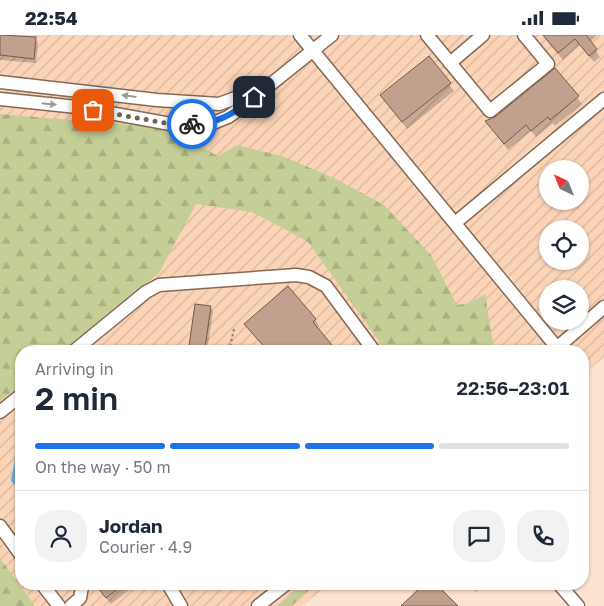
<!DOCTYPE html>
<html lang="en">
<head>
<meta charset="utf-8">
<style>
	body { margin:0; font-family:"Golos Text",sans-serif; background:#f2f2f3; color:#1f2937; height:100vh; display:flex; flex-direction:column; font-size:19px; white-space:nowrap }
	* { box-sizing:border-box; margin:0 }
	p { font-size:16px; color:#747a83 }
	.icon { flex:none; width:28px; height:28px; fill:none; stroke:currentColor; stroke-width:2; stroke-linecap:round; stroke-linejoin:round }
	.map { position:relative; flex:1; overflow:hidden }
	.side { position:absolute; left:15px; top:310px; width:574px; height:245px; display:flex; flex-direction:column; background:#fff; border-radius:20px; box-shadow:0 1px 4px #0004 }
	.side>* { flex:none }
	.needle { width:32px; rotate:317deg }
	.fabs { position:absolute; left:539px; top:125px; display:grid; gap:10px }
	.fabs a { display:grid; place-items:center; width:50px; height:50px; border-radius:50%; background:#fff; box-shadow:0 1px 4px #0004; font-size:25px }
	.pin { position:absolute; display:grid; place-items:center; width:42px; height:42px; color:#fff; margin:-21px; border-radius:10px; box-shadow:0 2px 8px #0006 }
	.courier { position:absolute; display:grid; place-items:center; width:50px; height:50px; margin:-25px; border:4px solid #1a73e8; border-radius:50%; background:#fff; color:#222; box-shadow:0 1px 6px #0007 }
	.overview em { font-style:normal; font-weight:600 }
	.overview div { display:flex; flex-direction:column-reverse }
	.overview { display:flex; align-items:center; justify-content:space-between; height:85px; padding:0 20px }
	h1 { font-size:32px; font-weight:600; line-height:38px }
	.bar { display:grid; grid-template-columns:repeat(4,1fr); gap:8px 5px; align-content:center; height:60px; padding:0 20px }
	.bar i { height:6px; border-radius:4px; background:#e0e1e3 }
	.bar .on { background:#1a73e8 }
	.bar p { grid-column:span 4 }
	.line { display:flex; align-items:center; gap:12px; padding:0 20px; border-top:1px solid #e0e1e3 }
	.line div { flex:1 }
	.round { display:grid; place-items:center; flex:none; width:52px; height:52px; border-radius:20px; background:#f2f2f3 }
	.status { display:flex; justify-content:space-between; align-items:center; height:35px; padding:0 25px; background:#fff; direction:ltr }
	.status svg { height:14px; fill:currentColor }
	.map>svg:first-child { display:block }
	.industrial { fill:url(#industrial-furrows); fill-rule:evenodd }
	.forest { fill:url(#forest-firs) }
	.water { fill:url(#water-ripples) }
	.shadow { fill:#0003 }
	.building { fill:#c1a18e; stroke:#765947 }
	.lines { fill:none; stroke-linecap:round; stroke-linejoin:round }
	.minor-casing { stroke:#856955; stroke-width:15 }
	.path { stroke:#8e7b6e; stroke-width:2; stroke-dasharray:2.5 2.5; stroke-linecap:butt }
	.minor { stroke:#fff; stroke-width:12 }
	.oneway { fill:#9f9a96 }
	.done { stroke:#746357; stroke-width:5; stroke-dasharray:0 9 }
	.route { stroke:#1a73e8; stroke-width:6 }
</style>
</head>
<body>
<div class="status"><b>22:54</b><svg viewBox="0 0 49 12"><path d="M0 12V9h3v3zM5 12V6h3v6zM10 12V3h3v9zM15 12V0h3v12zM26 1h20v11H26zM47 4h2v5h-2z"/></svg></div>
<div class="map">
<svg width="604" height="571" viewBox="0 0 604 571">
	<defs>
		<pattern id="industrial-furrows" width="10" height="10" patternUnits="userSpaceOnUse" patternTransform="scale(1.25)"><rect width="10" height="10" fill="#fbd4b8"/><path d="M-1 1l2-2M0 10L10 0M9 11l2-2" fill="none" stroke="#d7b69d"/></pattern>
		<pattern id="forest-firs" width="22" height="20" patternUnits="userSpaceOnUse" patternTransform="scale(1.25)"><rect width="22" height="20" fill="#c6ce97"/><path d="M5 1l3.5 6h-7zM16 11l3.5 6h-7z" fill="#aab081"/></pattern>
		<pattern id="water-ripples" width="26" height="14" patternUnits="userSpaceOnUse" patternTransform="scale(1.25)"><rect width="26" height="14" fill="#67a9e0"/><path d="M2 4q2-2 4 0t4 0M15 11q2-2 4 0t4 0" fill="none" stroke="#5589b5"/></pattern>
	</defs>
	<rect width="100%" height="100%" fill="#fde3d1"/>
	<path class="industrial" d="M0 0H604V322L583 340 582 316H21V549H329L302 571H0ZM548 134H580V166H548ZM548 194H580V226H548ZM548 254H580V286H548Z"/>
	<g class="forest">
		<path d="M0 79 183 94 196 109 218 121 237 110 282 121 334 143 384 170 431 220 457 270 469 268 485 259C488 273 491 308 497 316H386L308 207 252 177 196 169 159 238 63 316H21V350L0 366Z"/>
		<polygon points="0,523 35,571 0,571"/>
		<polygon points="305,549 316,549 291,571 276,571"/>
	</g>
	<polygon class="water" points="21,391 21,452 16,451 11,446"/>
	<g class="shadow">
		<polygon points="0,0 35,3 38,8 36,28 0,25"/>
		<polygon points="542,0 597,0 590,7 600,22 594,27 580,10 563,25"/>
		<polygon points="429,23 454,56 407,94 386,67"/>
		<polygon points="555,34 582,69 555,91 553,88 536,102 531,96 508,115 487,87 496,83"/>
		<polygon points="210,272 213,277 207,316 194,316 191,311"/>
		<polygon points="315,284 319,291 317,294 335,316 295,316 293,314 291,316 267,316 246,289"/>
		<polygon points="94,549 137,549 111,569"/>
		<polygon points="468,549 485,549 476,557"/>
	</g>
	<g class="building">
		<polygon points="0,0 36,2 34,24 0,20"/>
		<polygon points="543,0 586,0 597,14 589,21 575,4 558,18"/>
		<polygon points="429,21 451,48 402,87 380,60"/>
		<polygon points="555,33 579,61 550,85 548,82 531,96 526,90 504,109 485,86 495,82"/>
		<polygon points="288,251 316,284 313,287 337,316 268,316 244,289"/>
		<polygon points="195,269 211,271 205,313 189,311"/>
		<polygon points="95,549 124,549 106,563"/>
		<polygon points="424,549 436,549 458,571 401,571"/>
	</g>
	<g class="lines">
		<defs>
			<g id="minor">
				<polyline points="300,0 554,309 559,311 604,272"/>
				<polyline points="427,0 490,76 548,29 524,0"/>
				<polyline points="450,28 483,0"/>
				<polyline points="0,47 157,65 219,69 255,56"/>
				<polyline points="0,64 77,72 176,90 213,88 228,82 245,70 332,0"/>
				<polyline points="455,188 604,64"/>
				<polyline points="74,316 146,257 159,250 296,240 309,242 326,251 374,316"/>
				<polyline points="0,377 21,360"/>
				<polyline points="0,491 21,520"/>
				<polyline points="42,549 59,571"/>
				<polyline points="168,549 181,571"/>
				<polyline points="559,549 578,571"/>
				<polyline points="71,571 80,563 82,552 79,549"/>
				<polyline points="258,571 286,549"/>
			</g>
		</defs>
		<use href="#minor" class="minor-casing"/>
		<polyline class="path" points="229,316 234,294"/>
		<use href="#minor" class="minor"/>
	</g>
	<defs><path id="oneway-solid" d="M-6-.8H1V-3.2L6.5 0L1 3.2V.8H-6Z" transform="scale(1.25)"/></defs>
	<g class="oneway">
		<use href="#oneway-solid" transform="translate(129 61) rotate(-173)"/>
		<use href="#oneway-solid" transform="translate(49 69) rotate(6)"/>
	</g>
	<g class="lines">
		<polyline class="done" points="93,75 176,90 192,89"/>
		<path class="route" d="M192 89C218 89 235 78 254 62"/>
	</g>
</svg>
<div class="fabs">
<a><svg class="needle" viewBox="-14 -14 28 28"><path d="M0-13l5 13h-10z" fill="#e53935"/><path d="M0 13l5-13h-10z" fill="#747a83"/></svg></a>
<a><svg class="icon" aria-label="locate" viewBox="0 0 24 24"><circle cx="12" cy="12" r="6"/><path d="M12 2v4M12 18v4M2 12h4M18 12h4"/></svg></a>
<a><svg class="icon" aria-label="layers" viewBox="0 0 24 24"><path d="M12 4l9 5-9 5-9-5zM3 14l9 5 9-5"/></svg></a>
</div>
<div class="pin" style="left:93px;top:75px;background:#ea580c"><svg class="icon" aria-label="bag" viewBox="0 0 24 24"><path d="M5 8h14l-1 12H6zM9 8a3 3 0 0 1 6 0"/></svg></div>
<div class="pin" style="left:254px;top:62px;background:#1f2937"><svg class="icon" aria-label="home" viewBox="0 0 24 24"><path d="M3 11l9-7 9 7M6 9v11h12V9"/></svg></div>
<div class="courier" style="left:192px;top:89px"><svg class="icon" aria-label="bike" viewBox="0 0 24 24"><circle cx="6" cy="16" r="4"/><circle cx="18" cy="16" r="4"/><path d="M6 16l4-8h5l3 8M10 8l3 8H6M13 5h3"/></svg></div>
<section class="side">
<div class="overview"><div><h1>2 min</h1><p>Arriving in</p></div><em>22:56–23:01</em></div>
<div class="bar"><i class="on"></i><i class="on"></i><i class="on"></i><i></i><p>On the way · 50 m</p></div>
<div class="line" style="height:90px"><a class="round"><svg class="icon" aria-label="person" viewBox="0 0 24 24"><circle cx="12" cy="8" r="4"/><path d="M4 21q1-7 8-7t8 7"/></svg></a><div><b>Jordan</b><p>Courier · 4.9</p></div><a class="round"><svg class="icon" aria-label="chat" viewBox="0 0 24 24"><path d="M4 5h16v11H9l-5 4z"/></svg></a><a class="round"><svg class="icon" aria-label="phone" viewBox="0 0 24 24"><path d="M5 4h4l2 5-3 2q2 4 5 5l2-3 5 2v4C11 20 4 13 5 4z"/></svg></a></div>
</section>
</div>
</body>
</html>
